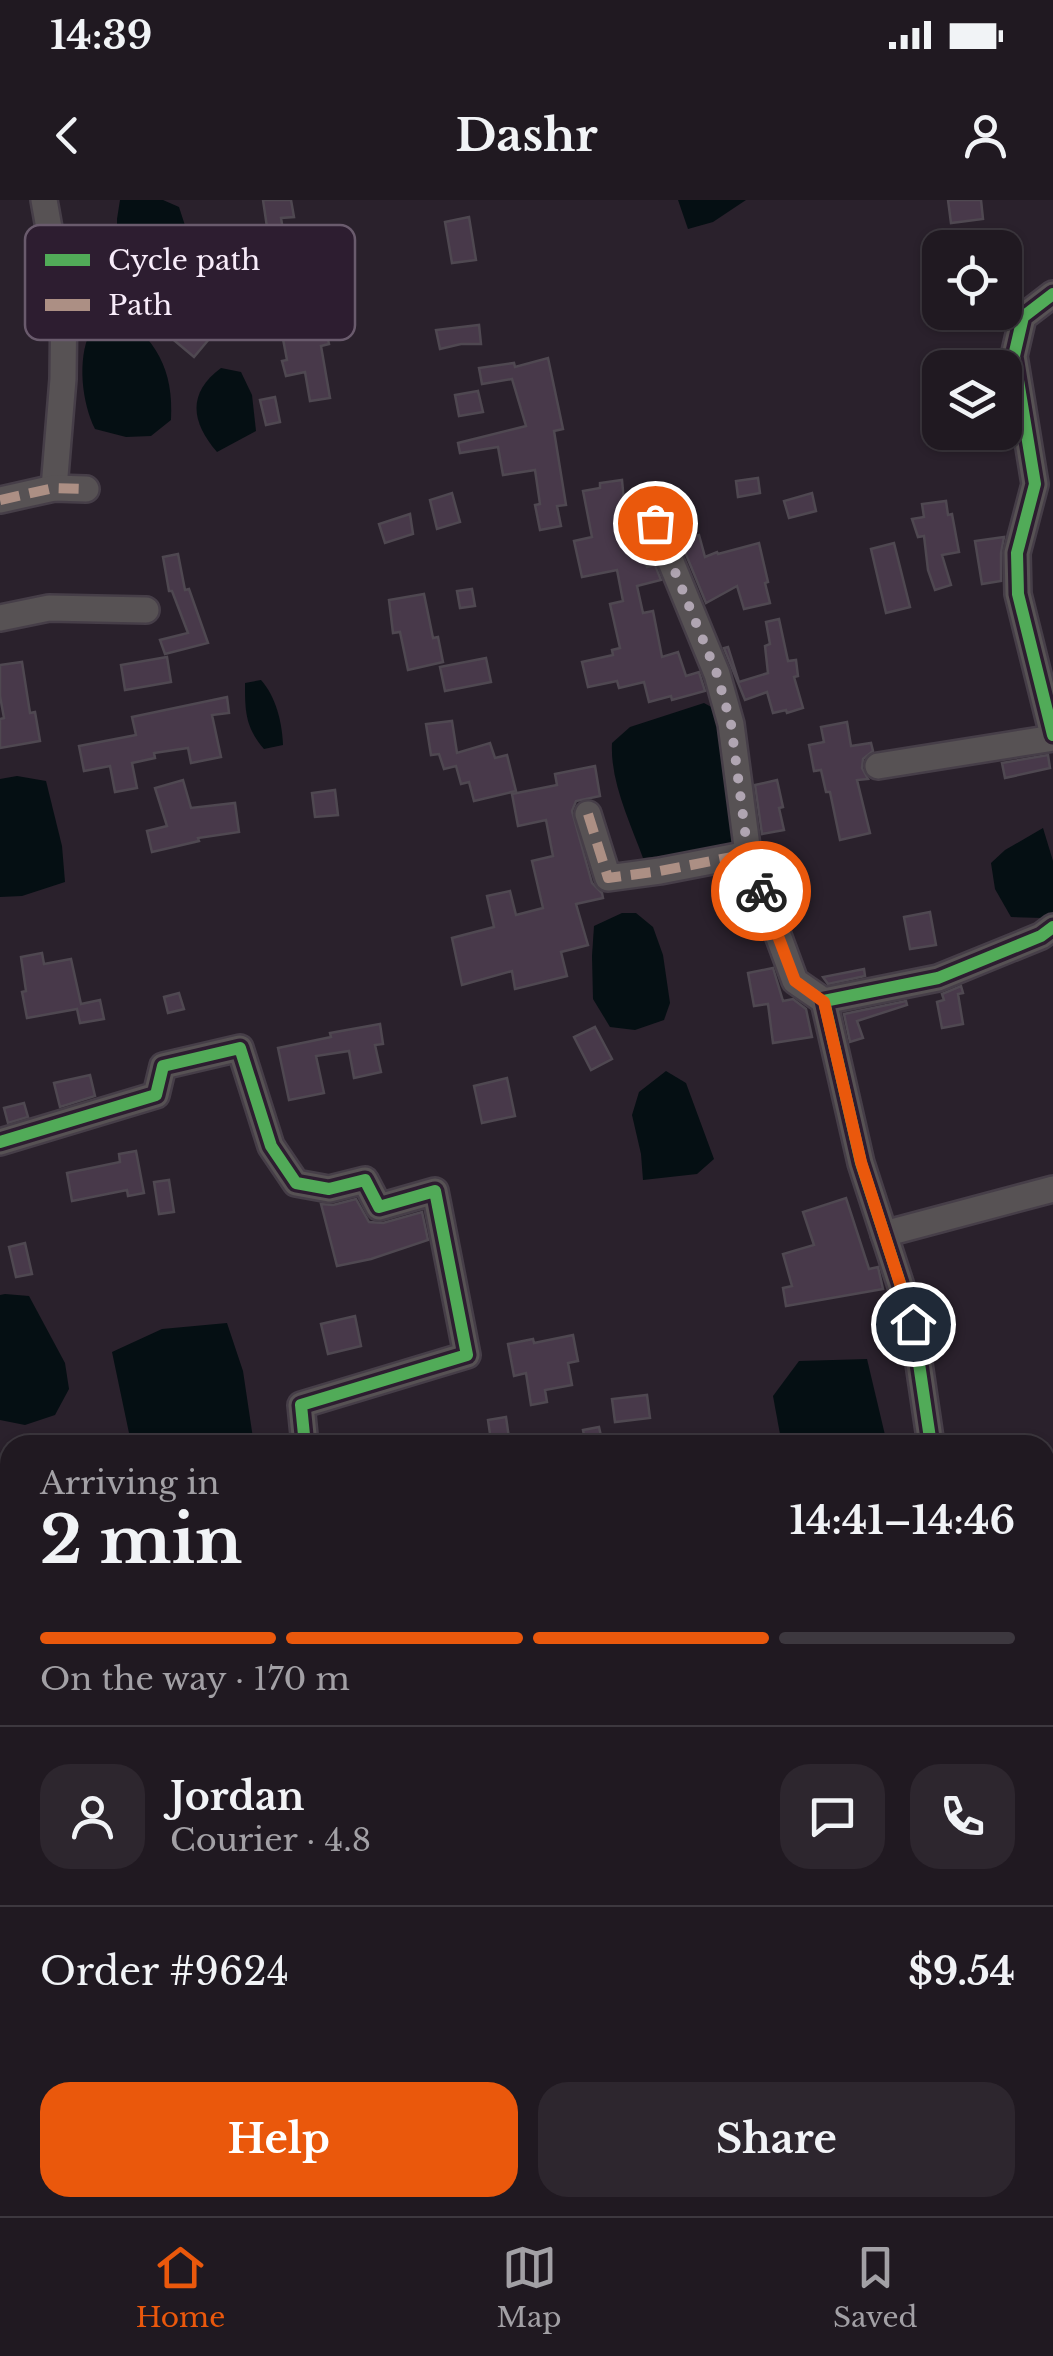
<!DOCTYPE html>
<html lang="en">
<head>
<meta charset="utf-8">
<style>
	body { margin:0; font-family:"Libre Baskerville",serif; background:#2d262e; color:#f1f3f6; height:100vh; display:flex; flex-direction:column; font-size:38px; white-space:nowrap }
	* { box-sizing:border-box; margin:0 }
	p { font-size:32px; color:#a2a0a5 }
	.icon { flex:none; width:55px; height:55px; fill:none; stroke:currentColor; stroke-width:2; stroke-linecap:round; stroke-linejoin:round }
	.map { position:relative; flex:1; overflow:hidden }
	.side { position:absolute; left:0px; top:1235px; width:1055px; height:782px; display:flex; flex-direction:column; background:#201921; border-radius:30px 30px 0 0; box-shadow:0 2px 8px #0004,0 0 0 2px #3d383f }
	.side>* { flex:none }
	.buttons { position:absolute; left:922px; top:30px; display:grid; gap:20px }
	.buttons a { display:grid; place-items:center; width:100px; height:100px; border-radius:20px; background:#201921; box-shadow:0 2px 8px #0004,0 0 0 2px #3d383f; font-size:50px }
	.pin { position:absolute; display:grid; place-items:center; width:85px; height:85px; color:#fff; margin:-42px; border:5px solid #fff; border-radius:50%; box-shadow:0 2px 10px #0007 }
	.courier { position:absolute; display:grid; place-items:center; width:100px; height:100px; margin:-50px; border:8px solid #ea580c; border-radius:50%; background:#fff; color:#222; box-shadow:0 2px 12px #0007 }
	.overview em { font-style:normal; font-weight:700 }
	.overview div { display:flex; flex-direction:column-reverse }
	.overview { display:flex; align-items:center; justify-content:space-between; height:170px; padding:0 40px }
	h1 { font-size:65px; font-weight:700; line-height:75px }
	.bar { display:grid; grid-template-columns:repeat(4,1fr); gap:15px 10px; align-content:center; height:120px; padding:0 40px }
	.bar i { height:12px; border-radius:8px; background:#3d383f }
	.bar .selected { background:#ea580c }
	.bar p { grid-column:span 4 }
	.line { display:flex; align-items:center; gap:25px; padding:0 40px; border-top:2px solid #3d383f }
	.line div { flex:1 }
	.round { display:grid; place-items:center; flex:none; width:105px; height:105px; border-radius:30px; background:#2d262e }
	.primary-button { display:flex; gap:20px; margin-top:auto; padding:20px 40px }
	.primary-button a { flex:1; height:115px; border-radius:30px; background:#ea580c; color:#fff; font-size:40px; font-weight:700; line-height:115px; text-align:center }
	.primary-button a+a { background:#2d262e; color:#f1f3f6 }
	.status { display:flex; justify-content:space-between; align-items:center; height:70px; padding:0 50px; background:#201921; direction:ltr }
	.status svg { height:28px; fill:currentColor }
	header { display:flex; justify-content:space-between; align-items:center; height:130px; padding:0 40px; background:#201921; font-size:45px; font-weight:700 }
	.tab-bar { display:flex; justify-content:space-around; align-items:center; height:140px; border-top:2px solid #3d383f; background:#201921; font-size:28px; color:#a2a0a5 }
	.tab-bar a { display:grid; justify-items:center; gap:5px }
	.tab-bar .selected { color:#ea580c }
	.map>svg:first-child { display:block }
	.water { fill:#050f13 }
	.building { fill:#48394a; stroke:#4f4851; stroke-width:2.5 }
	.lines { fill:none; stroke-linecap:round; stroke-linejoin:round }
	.minor-casing { stroke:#463e48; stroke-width:30 }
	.minor { stroke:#575254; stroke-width:25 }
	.quiet { stroke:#ac8f84; stroke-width:10; stroke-dasharray:20 10; stroke-linecap:butt }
	.cycleway-casing { stroke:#2d1d30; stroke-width:19 }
	.cycleway { stroke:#51ab58; stroke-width:12 }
	.done { stroke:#b0a5b2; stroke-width:10; stroke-dasharray:0 18 }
	.route { stroke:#ea580c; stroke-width:12 }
	.key { fill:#2d1d30; stroke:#6a5b6d; stroke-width:2.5 }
	.key-label { font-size:28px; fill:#f8ecfa }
</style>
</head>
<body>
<div class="status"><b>14:39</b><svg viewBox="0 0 49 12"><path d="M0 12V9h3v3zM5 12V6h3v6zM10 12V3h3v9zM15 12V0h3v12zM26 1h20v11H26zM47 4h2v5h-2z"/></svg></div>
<header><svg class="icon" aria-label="back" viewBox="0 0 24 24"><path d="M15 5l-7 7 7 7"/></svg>Dashr<svg class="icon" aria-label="person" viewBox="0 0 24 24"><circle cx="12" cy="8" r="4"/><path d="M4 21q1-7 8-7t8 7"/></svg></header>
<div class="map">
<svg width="1053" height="2016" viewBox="0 0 1053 2016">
	<rect width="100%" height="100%" fill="#2a212c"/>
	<g class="water">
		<polygon points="120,0 163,0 179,7 192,47 178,58 156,59 127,66 117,57 117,19"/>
		<polygon points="678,0 746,0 713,22 688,29"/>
		<path d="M115 110C156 139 174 169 171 220L151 236 126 237 95 229C82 203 77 160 90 132 95 123 107 116 115 110Z"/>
		<path d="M221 168 241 172 252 195 256 231 217 252C191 222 187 193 221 168Z"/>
		<path d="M261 480C276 497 282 522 283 545L264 549C245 527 245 511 245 483Z"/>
		<path d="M704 503 715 509 742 621 739 639 727 648 643 658C630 622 610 582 612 543L630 527Z"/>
		<polygon points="17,576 46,581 62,646 65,682 22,696 0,697 0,579"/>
		<polygon points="1043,628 1053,661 1053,714 1043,718 1011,717 995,689 991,663 1005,650"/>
		<polygon points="622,713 636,713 653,727 663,755 670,803 664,820 635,830 610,827 593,799 592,756 594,726"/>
		<polygon points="666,871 686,883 714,959 697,974 643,980 641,954 632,915 639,892"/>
		<polygon points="5,1094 29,1096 65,1163 69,1189 55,1215 25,1225 0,1220 0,1095"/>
		<polygon points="227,1123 243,1171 254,1245 130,1245 129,1233 112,1152 162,1129"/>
		<polygon points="867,1159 885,1235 884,1245 782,1245 773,1196 799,1161"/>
		<polygon points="10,1464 10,1532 0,1535 0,1465"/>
		<polygon points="0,1755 5,1755 10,1760 10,1823 0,1827"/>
		<polygon points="461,2008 508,2008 507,2016 454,2016 453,2014"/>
	</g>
	<g class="building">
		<polygon points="263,0 291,0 294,17 281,18 283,30 268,34"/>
		<polygon points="948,0 981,0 983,19 951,23"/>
		<polygon points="469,17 476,60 452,63 445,22"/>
		<polygon points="190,115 196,133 204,123 215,132 194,157 169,136 165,123"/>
		<polygon points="324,121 329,144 321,146 330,198 310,201 305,172 286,176 282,161 287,160 283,139 301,136 299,126"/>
		<polygon points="479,125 481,144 461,144 440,149 436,130"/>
		<polygon points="548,158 563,229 554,231 566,305 557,306 561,326 540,330 535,305 540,304 535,270 503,275 498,247 460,253 458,243 526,226 512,179 482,184 479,168 514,163 515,167"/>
		<polygon points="478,191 483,212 459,216 455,195"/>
		<polygon points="275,197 280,222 266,225 260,200"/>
		<polygon points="758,278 760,293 738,297 736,281"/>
		<polygon points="622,280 624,301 633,300 647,367 655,365 661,380 637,386 643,413 653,411 662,457 678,452 686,476 699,472 705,491 672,500 671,496 649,502 644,482 619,488 617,481 588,487 582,462 613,455 612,450 620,448 610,404 623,401 617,370 582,377 574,341 592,337 583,291 600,288 600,283"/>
		<polygon points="452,293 460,322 437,329 430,300"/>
		<polygon points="812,293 816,311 789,318 784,301"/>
		<polygon points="946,301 948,315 952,314 959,352 942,355 951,385 935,390 928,370 924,336 918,337 912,319 924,317 922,304"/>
		<polygon points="410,314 413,334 385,343 379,324"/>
		<polygon points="699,335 705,357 717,352 718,354 759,343 768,382 765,383 770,403 744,409 737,386 706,403 680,340"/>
		<polygon points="1004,337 1001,353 1001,381 982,384 975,341"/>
		<polygon points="894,343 910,407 886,413 871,349"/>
		<polygon points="178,354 185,390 189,389 208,443 165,454 160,440 188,433 172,391 169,391 163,357"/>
		<polygon points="472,389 475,406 460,408 457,391"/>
		<polygon points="424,394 433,438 438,437 443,462 408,470 400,432 393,433 389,400"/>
		<polygon points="779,419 788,461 796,460 798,476 794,477 803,508 787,513 786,510 773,513 767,492 745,500 724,448 728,447 739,482 768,473 765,446 770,444 766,422"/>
		<polygon points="167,457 171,482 125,490 121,465"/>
		<polygon points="486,458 491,482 445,491 440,467"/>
		<polygon points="22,462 30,513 35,512 40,541 0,548 0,519 4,518 0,496 0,465"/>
		<polygon points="227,497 229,513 212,515 221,557 191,563 188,548 154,553 155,558 132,563 137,588 115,592 110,566 84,571 79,546 136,535 132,517"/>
		<polygon points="452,521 457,553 490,543 495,558 507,555 516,591 474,601 469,582 461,584 456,566 444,569 439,554 431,555 426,524"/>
		<polygon points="847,522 851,546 871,543 873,551 863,559 862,568 868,579 857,580 870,633 840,640 830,592 826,592 821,570 814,571 809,545 824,542 821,527"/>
		<polygon points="1048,555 1050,568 1005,578 1002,563"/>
		<polygon points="595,566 600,596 576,601 572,611 592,683 602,693 603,698 576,704 588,745 561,752 567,776 515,789 512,771 462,785 452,738 494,727 487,696 510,691 516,715 543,708 532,661 553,656 546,620 518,626 512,594 557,585 555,574"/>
		<polygon points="183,580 191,608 235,603 239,632 198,638 199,641 152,652 147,631 167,626 155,588"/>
		<polygon points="777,580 783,607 779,608 784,630 762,634 755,585"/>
		<polygon points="335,590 338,615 315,617 312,593"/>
		<polygon points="930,712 936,745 910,749 904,717"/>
		<polygon points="42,753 44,764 71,759 81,804 100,800 104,819 80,823 77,809 27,818 22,792 26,791 21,757"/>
		<polygon points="773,768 783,801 793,799 806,809 812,837 773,843 768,804 754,806 748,773"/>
		<polygon points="864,769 865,776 828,784 823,777"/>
		<polygon points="961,786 963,793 958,794 963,824 942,828 937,802 944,800 942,794"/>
		<polygon points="179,793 184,809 168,813 164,797"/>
		<polygon points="906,801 907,805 857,821 863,838 850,842 844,814"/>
		<polygon points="380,824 383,844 375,845 381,872 354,878 349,851 316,856 324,893 289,900 278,848 331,837 330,833"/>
		<polygon points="595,827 612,859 591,870 574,837"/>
		<polygon points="90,875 95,896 60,907 54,883"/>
		<polygon points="507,878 515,916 482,923 474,886"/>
		<polygon points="24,903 28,917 8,923 4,908"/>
		<polygon points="136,951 144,993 128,996 127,990 72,1001 67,973 120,962 119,954"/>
		<polygon points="169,980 174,1012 159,1014 154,982"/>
		<polygon points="846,998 869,1069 878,1067 883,1089 786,1106 783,1088 792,1086 783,1054 814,1045 803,1012"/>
		<polygon points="356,999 369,1022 383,1023 422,1012 428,1040 371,1059 337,1066 321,1004 333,1005"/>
		<polygon points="25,1043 32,1074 16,1077 9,1047"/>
		<polygon points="355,1116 361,1146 328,1154 321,1124"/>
		<polygon points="573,1135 578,1161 568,1163 572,1185 545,1190 547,1202 531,1205 526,1173 514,1176 508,1144 533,1139 534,1143"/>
		<polygon points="647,1195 650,1218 615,1222 612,1199"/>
		<polygon points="506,1217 509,1238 491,1241 488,1220"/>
		<polygon points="599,1227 603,1245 586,1245 583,1230"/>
	</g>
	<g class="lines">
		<defs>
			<g id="minor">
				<polyline points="44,0 57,73 64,93 63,179 54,288"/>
				<polyline points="64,93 133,88"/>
				<polyline points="1053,94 1023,117 1014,156 1035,284 1017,353 1018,394 1053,535"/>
				<polyline points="0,300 54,288 86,289"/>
				<polyline points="655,323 717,474 731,524 748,654"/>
				<polyline points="0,418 49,408 146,410"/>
				<polyline points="878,566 1053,538"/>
				<polyline points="588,614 608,678 660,671 748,654 795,781 824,801"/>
				<polyline points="0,942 156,895 163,866 240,848 271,946 296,983 329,989 365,980 379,1007 435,991 467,1155 301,1205 305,1245"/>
				<polyline points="884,1034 1053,989"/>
				<polyline points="931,1245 913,1123 861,963 824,801 938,778 1041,736 1053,727"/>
				<polyline points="1045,1438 1053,1436"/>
				<polyline points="0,1898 10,1896"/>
				<polyline points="1045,1909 1053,1919"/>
				<polyline points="429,2008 431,2016"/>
			</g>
		</defs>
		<use href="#minor" class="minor-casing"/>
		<use href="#minor" class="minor"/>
		<g class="quiet">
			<polyline points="0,300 54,288 86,289"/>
			<polyline points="588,614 608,678 660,671 748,654 795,781 824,801"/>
			<polyline points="1045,1438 1053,1436"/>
		</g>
		<defs>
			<g id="cycleway">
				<polyline points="1053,94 1023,117 1014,156 1035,284 1017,353 1018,394 1053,535"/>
				<polyline points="0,942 156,895 163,866 240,848 271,946 296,983 329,989 365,980 379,1007 435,991 467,1155 301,1205 305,1245"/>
				<polyline points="931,1245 913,1123 861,963 824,801 938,778 1041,736 1053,727"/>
			</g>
		</defs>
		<use href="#cycleway" class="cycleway-casing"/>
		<use href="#cycleway" class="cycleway"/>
	</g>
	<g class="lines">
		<polyline class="done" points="655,323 717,474 731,524 748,654 761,691"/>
		<polyline class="route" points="761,691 795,781 824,802 861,962 913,1124"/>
	</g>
	<rect x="25" y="25" width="330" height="115" rx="15" class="key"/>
	<rect x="45" y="54" width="45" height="12" fill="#51ab58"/>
	<rect x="45" y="99" width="45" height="12" fill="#ac8f84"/>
	<g class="key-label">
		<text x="108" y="70">Cycle path</text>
		<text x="108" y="115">Path</text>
	</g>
</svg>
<div class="buttons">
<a><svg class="icon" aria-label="locate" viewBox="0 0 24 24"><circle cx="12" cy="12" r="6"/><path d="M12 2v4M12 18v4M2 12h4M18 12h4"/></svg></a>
<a><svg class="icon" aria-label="layers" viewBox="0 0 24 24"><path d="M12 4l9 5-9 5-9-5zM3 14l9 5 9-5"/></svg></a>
</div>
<div class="pin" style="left:655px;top:323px;background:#ea580c"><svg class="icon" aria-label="bag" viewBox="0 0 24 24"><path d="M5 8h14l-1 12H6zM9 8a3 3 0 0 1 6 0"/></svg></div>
<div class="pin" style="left:913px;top:1124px;background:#1f2937"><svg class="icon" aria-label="home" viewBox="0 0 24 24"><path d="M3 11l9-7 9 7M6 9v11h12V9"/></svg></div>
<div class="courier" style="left:761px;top:691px"><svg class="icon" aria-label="bike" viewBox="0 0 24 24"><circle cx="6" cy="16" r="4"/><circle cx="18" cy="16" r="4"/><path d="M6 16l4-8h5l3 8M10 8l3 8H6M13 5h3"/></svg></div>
<section class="side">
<div class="overview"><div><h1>2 min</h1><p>Arriving in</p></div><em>14:41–14:46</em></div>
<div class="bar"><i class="selected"></i><i class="selected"></i><i class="selected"></i><i></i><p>On the way · 170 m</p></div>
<div class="line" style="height:180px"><a class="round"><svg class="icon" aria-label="person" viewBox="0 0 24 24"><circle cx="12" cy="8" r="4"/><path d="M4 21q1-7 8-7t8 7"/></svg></a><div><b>Jordan</b><p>Courier · 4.8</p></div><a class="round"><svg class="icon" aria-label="chat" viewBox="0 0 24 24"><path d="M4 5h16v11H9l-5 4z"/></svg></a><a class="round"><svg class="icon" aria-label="phone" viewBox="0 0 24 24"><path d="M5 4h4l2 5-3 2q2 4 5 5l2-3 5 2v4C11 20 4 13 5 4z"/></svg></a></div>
<div class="line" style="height:130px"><div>Order #9624</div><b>$9.54</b></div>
<div class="primary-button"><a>Help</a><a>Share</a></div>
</section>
</div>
<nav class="tab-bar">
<a class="selected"><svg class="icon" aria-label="home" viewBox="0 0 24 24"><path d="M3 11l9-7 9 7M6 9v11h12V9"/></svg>Home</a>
<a><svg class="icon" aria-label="map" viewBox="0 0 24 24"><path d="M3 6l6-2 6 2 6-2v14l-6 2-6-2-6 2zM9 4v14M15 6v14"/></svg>Map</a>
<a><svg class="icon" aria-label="saved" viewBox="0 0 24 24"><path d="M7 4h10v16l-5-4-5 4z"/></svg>Saved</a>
</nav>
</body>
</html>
